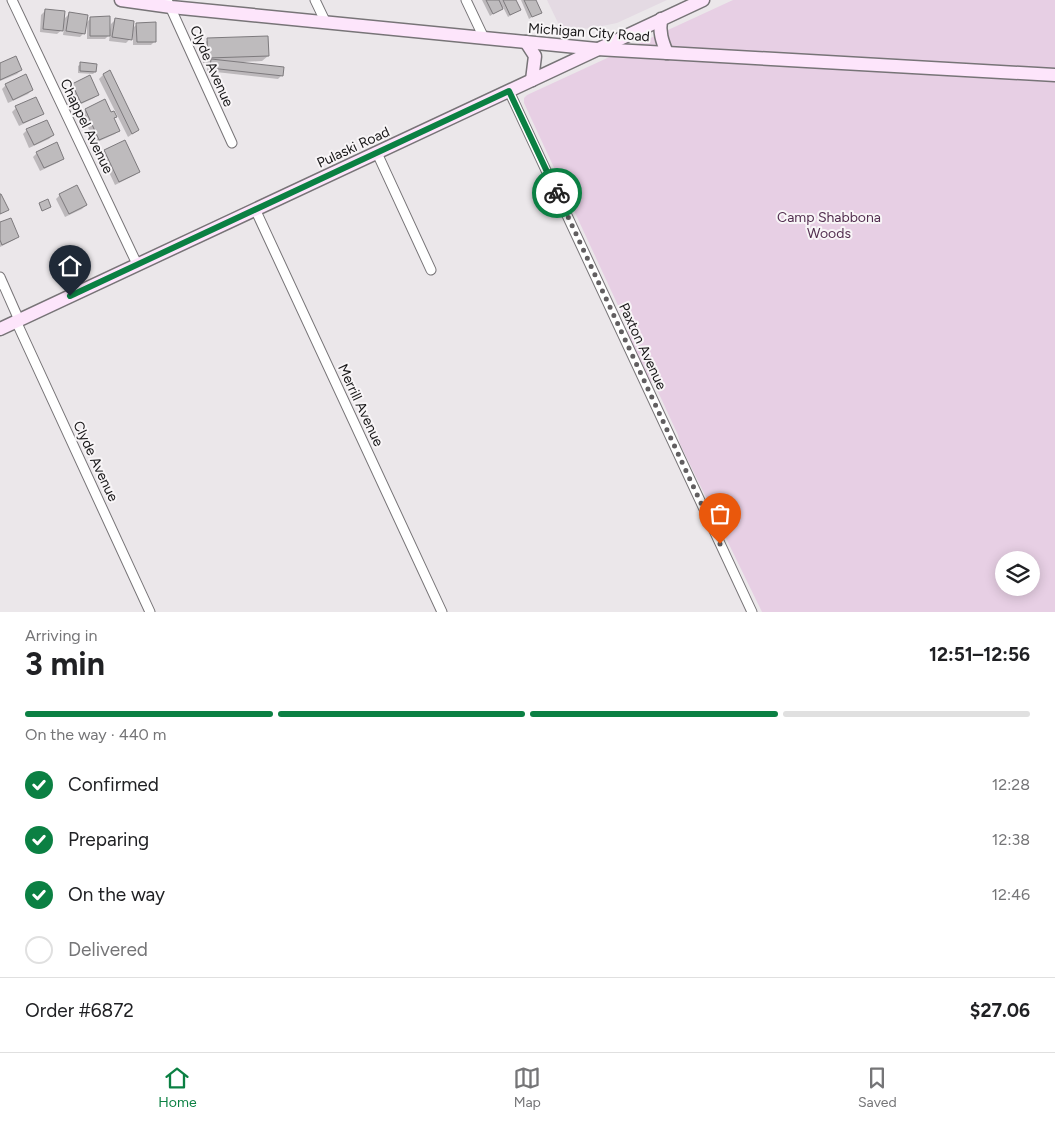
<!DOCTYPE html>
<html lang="en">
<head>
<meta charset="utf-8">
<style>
	body { margin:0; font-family:Figtree,sans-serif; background:#f2f2f2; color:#202124; height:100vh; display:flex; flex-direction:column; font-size:19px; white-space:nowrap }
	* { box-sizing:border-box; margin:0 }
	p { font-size:16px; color:#757577 }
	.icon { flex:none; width:28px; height:28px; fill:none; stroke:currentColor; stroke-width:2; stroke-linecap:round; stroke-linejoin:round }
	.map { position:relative; height:612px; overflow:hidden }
	.side { display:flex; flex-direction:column; background:#fff; flex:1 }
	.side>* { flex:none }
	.tools { position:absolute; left:995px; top:551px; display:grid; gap:10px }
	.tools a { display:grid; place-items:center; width:45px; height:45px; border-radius:50%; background:#fff; box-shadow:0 2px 12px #0003; font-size:25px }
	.pin { position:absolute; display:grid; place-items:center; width:42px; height:42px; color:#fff; margin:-51px -21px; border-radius:50% 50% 50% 0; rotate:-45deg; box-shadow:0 0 5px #0007 }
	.pin .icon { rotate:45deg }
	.courier { position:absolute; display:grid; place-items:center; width:50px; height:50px; margin:-25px; border:4px solid #0b8043; border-radius:50%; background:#fff; color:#222; box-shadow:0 1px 6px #0007 }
	.headline em { font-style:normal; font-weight:700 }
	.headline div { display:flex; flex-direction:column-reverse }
	.headline { display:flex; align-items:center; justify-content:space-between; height:85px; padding:0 25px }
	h1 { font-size:32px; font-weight:700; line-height:38px }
	.bar { display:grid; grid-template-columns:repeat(4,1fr); gap:8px 5px; align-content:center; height:60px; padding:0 25px }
	.bar i { height:6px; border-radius:4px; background:#e0e0e0 }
	.bar .active { background:#0b8043 }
	.bar p { grid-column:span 4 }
	.line { display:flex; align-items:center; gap:12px; padding:0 25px; border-top:1px solid #e0e0e0 }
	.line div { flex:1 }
	ol { padding:0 25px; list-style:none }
	li { display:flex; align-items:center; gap:15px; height:55px }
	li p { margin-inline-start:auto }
	li .icon { padding:5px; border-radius:50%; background:#0b8043; color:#fff; stroke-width:4 }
	li:last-child { color:#757577 }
	li i { width:28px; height:28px; border:2px solid #e0e0e0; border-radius:50% }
	.tab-bar { display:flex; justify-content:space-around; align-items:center; height:70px; border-top:1px solid #e0e0e0; background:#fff; font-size:14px; color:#757577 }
	.tab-bar a { display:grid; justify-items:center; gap:2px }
	.tab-bar .active { color:#0b8043 }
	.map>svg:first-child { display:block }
	.built { fill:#e4dae3 }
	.green { fill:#e7cfe4; fill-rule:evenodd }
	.shadow { fill:#0003 }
	.building { fill:#bebbbd; stroke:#7d7a7d }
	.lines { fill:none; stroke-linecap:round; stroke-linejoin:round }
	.street-casing { stroke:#777477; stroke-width:11 }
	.secondary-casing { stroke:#777477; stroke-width:15 }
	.street { stroke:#fff; stroke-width:9 }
	.secondary { stroke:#fde5fb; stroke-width:12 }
	.done { stroke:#615e60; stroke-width:5; stroke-dasharray:0 9 }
	.route { stroke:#0b8043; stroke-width:6 }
	.labels { text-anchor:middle; stroke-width:4; stroke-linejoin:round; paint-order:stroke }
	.street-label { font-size:14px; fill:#161516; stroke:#f8f5f7 }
	.park-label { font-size:14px; fill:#522e4f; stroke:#f8f5f7 }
</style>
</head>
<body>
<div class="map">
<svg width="1055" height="612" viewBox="0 0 1055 612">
	<rect width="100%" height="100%" fill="#ebe7ea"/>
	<polygon class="built" points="547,0 667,0 617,23 592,28 579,29 561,29"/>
	<path class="green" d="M733 0H1055V612H762L680 444 678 435 654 383 649 381 627 333 629 329 524 103V98L527 95ZM1004 560H1031V588H1004Z"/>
	<g class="shadow">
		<polygon points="482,0 515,0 519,10 508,17 503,7 490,16"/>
		<polygon points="521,0 535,0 540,12 529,19"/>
		<polygon points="45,11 63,20 69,14 86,23 91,18 109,30 110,30 111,24 115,20 132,29 137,24 155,41 151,45 133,45 133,32 131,32 130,39 126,43 109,41 110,34 105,39 87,39 87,25 85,25 84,33 80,37 63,35 64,28 57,34 40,32 41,15"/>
		<polygon points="208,40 268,56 262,61 243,62 243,64 282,75 278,79 207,71 208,63 203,63 202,45"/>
		<polygon points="0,64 21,70 17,74 0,81"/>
		<polygon points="81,64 95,72 93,74 78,73 78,66"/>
		<polygon points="103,75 138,130 128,137 99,79"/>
		<polygon points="25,76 32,90 28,94 8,103 2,89 6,85"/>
		<polygon points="73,85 98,94 94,98 77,106 69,89"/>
		<polygon points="16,108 42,113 38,117 19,126 12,112"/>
		<polygon points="86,110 110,113 119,130 115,134 95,143 82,114"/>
		<polygon points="46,121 53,135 49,139 29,148 23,134 27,130"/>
		<polygon points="105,151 139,171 135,175 115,185 101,155"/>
		<polygon points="37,153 63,158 59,162 40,171 33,157"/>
		<polygon points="60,195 86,205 82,209 65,217 56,199"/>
		<polygon points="0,224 18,236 14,240 0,247"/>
	</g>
	<g class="building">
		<polygon points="486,0 499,0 503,9 493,14"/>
		<polygon points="503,0 516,0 521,10 510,15"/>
		<polygon points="524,0 536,0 542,13 532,17"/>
		<polygon points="45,9 65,11 63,31 43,29"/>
		<polygon points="69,12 88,15 85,34 66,31"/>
		<polygon points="110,16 110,36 90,36 90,17"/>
		<polygon points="115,18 134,21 132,40 112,37"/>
		<polygon points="156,22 156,42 137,42 136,23"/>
		<polygon points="268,36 269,56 208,58 207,38"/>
		<polygon points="16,56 22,70 0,80 0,63"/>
		<polygon points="211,59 284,67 283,76 210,68"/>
		<polygon points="80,62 97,64 96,72 80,71"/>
		<polygon points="110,70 139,130 132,134 103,74"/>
		<polygon points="26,74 33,90 13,100 5,84"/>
		<polygon points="90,75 99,95 81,103 72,84"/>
		<polygon points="36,97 44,114 23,123 15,106"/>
		<polygon points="105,99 111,112 114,111 117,117 114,118 120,131 99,140 85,109"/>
		<polygon points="47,120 54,135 34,145 26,129"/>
		<polygon points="125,140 140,172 119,182 104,150"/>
		<polygon points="57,142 64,159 44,168 36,152"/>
		<polygon points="77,185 87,205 69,214 59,194"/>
		<polygon points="0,194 1,194 9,210 0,214"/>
		<polygon points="48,199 51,207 42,211 39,203"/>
		<polygon points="11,218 19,237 2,245 0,240 0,222"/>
	</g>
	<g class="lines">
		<defs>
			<g id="street">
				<polyline points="12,0 137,264"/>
				<polyline points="167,0 232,143"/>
				<polyline points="315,0 326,23"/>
				<polyline points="466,0 484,38"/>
				<polyline points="509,91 752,612"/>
				<polyline points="377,153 431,270"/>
				<polyline points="255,209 442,612"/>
				<polyline points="0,277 19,320"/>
				<polyline points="16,321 150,612"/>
			</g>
			<g id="secondary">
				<polyline points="121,0 171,7 597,49 1055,75"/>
				<path d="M661 19C659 32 662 41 667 53"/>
				<polyline points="526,42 535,56 532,80"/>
				<polyline points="0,329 703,0"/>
			</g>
		</defs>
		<use href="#street" class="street-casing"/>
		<use href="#secondary" class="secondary-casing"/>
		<use href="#street" class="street"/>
		<use href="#secondary" class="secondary"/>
	</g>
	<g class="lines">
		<polyline class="done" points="557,193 720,544"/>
		<polyline class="route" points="70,296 509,91 557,193"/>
	</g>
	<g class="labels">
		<g class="street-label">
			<text transform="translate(589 32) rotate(4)" y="5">Michigan City Road</text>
			<text transform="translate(212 66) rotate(66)" y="5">Clyde Avenue</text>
			<text transform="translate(87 126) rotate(64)" y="5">Chappel Avenue</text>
			<text transform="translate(353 147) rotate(-25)" y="5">Pulaski Road</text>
			<text transform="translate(643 346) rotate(65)" y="5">Paxton Avenue</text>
			<text transform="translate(361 405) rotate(65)" y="5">Merrill Avenue</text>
			<text transform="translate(96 461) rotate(65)" y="5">Clyde Avenue</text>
		</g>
		<g class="park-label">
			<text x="829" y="222">Camp Shabbona<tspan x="829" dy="16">Woods</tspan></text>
		</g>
	</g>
</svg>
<div class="tools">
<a><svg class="icon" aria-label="layers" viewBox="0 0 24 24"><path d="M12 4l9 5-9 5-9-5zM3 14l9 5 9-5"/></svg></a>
</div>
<div class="pin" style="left:720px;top:544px;background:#ea580c"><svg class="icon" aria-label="bag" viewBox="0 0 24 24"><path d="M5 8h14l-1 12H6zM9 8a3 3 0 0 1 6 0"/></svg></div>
<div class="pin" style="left:70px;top:296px;background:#1f2937"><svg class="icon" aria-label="home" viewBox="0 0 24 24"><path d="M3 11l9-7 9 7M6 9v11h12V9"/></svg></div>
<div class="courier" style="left:557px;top:193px"><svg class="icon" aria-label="bike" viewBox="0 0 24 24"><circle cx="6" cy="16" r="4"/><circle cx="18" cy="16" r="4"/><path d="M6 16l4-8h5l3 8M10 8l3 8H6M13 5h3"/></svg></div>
</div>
<section class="side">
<div class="headline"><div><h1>3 min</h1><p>Arriving in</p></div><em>12:51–12:56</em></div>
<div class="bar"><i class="active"></i><i class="active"></i><i class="active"></i><i></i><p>On the way · 440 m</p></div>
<ol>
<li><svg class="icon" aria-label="check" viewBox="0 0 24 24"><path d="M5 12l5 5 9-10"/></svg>Confirmed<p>12:28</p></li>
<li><svg class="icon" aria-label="check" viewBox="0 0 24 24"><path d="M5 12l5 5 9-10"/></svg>Preparing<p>12:38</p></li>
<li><svg class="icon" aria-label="check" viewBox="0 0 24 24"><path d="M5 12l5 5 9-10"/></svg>On the way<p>12:46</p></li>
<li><i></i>Delivered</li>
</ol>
<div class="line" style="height:65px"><div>Order #6872</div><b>$27.06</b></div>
</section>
<nav class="tab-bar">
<a class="active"><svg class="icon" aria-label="home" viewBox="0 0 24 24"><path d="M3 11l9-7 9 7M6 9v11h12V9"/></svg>Home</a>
<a><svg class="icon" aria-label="map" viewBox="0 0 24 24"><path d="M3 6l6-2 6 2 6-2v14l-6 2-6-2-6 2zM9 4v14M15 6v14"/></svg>Map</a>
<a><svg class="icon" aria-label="saved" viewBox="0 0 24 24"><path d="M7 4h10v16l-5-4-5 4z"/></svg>Saved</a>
</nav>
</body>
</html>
